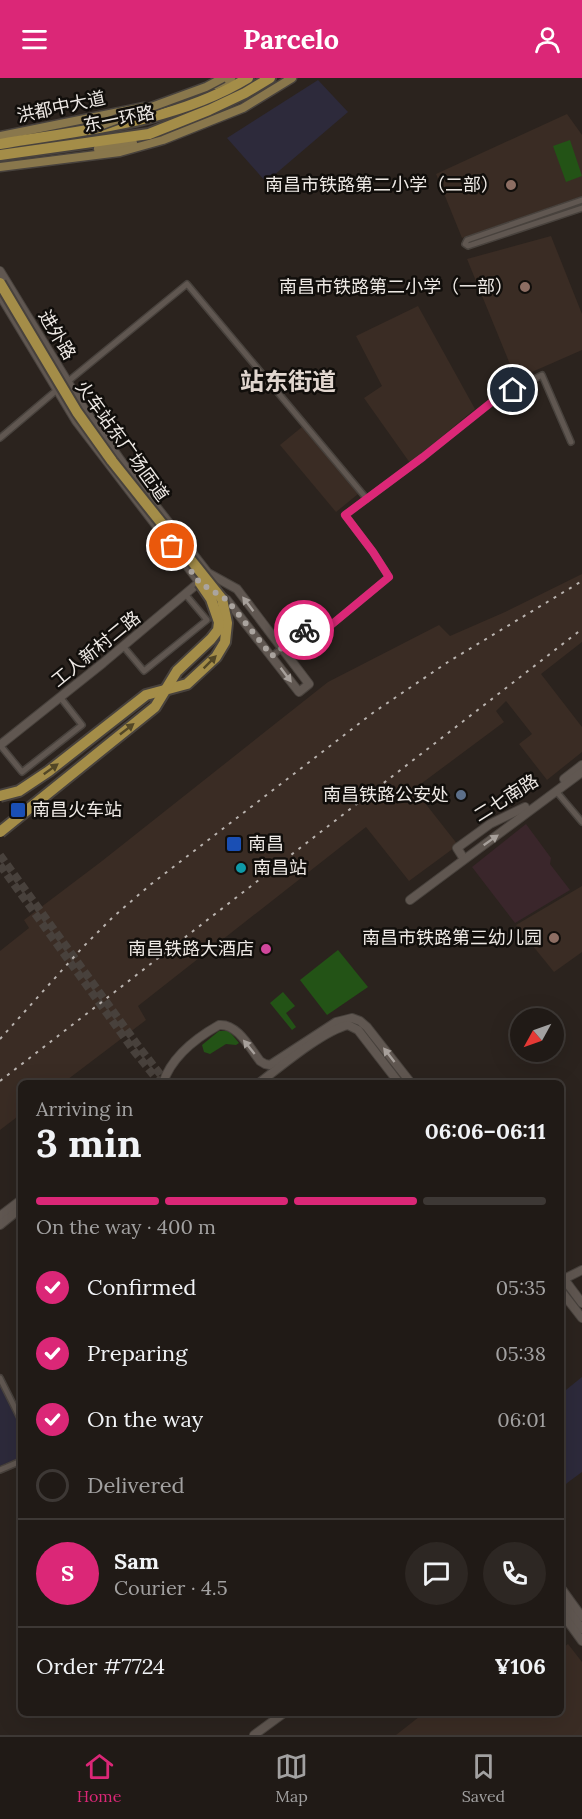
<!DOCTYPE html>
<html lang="en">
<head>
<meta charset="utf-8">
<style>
	body { margin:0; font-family:Lora,"Noto Sans SC",serif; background:#2d2723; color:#f1f3f6; height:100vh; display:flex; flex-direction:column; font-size:22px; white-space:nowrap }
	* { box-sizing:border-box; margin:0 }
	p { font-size:20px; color:#a2a1a1 }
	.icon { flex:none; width:33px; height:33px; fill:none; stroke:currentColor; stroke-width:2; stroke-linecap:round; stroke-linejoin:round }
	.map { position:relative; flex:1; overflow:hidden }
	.drawer { position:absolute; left:18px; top:1002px; width:546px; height:636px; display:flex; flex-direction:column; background:#201a16; border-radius:9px; box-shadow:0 6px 24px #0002,0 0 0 2px #3d3835 }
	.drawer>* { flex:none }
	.needle { width:39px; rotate:230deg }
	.fabs { position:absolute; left:510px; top:930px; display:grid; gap:12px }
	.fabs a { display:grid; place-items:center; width:54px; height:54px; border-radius:50%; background:#201a16; box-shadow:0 6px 24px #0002,0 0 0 2px #3d3835; font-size:30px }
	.pin { position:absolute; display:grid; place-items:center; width:51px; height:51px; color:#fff; margin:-26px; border:3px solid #fff; border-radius:50%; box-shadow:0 2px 6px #0007 }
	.courier { position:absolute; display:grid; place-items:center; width:60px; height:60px; margin:-30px; border:4px solid #db2777; border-radius:50%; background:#fff; color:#222; box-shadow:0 2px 8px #0007 }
	.headline em { font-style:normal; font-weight:700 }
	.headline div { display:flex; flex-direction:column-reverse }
	.headline { display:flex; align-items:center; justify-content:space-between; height:102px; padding:0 18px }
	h1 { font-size:39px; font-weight:700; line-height:45px }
	.bar { display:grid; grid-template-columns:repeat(4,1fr); gap:9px 6px; align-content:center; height:72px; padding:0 18px }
	.bar i { height:8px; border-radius:4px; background:#3d3835 }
	.bar .on { background:#db2777 }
	.bar p { grid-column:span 4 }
	.line { display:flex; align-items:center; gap:15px; padding:0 18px; border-top:2px solid #3d3835 }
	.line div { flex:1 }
	.round { display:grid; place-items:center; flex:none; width:63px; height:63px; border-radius:32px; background:#2d2723 }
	ol { padding:0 18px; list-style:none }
	li { display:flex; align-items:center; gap:18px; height:66px }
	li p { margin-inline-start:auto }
	li .icon { padding:6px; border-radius:50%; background:#db2777; color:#fff; stroke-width:4 }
	li:last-child { color:#a2a1a1 }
	li i { width:33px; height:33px; border:3px solid #3d3835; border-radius:50% }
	header { display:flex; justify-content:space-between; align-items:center; height:78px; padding:0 18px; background:#db2777; color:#fff; font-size:27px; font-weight:700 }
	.dock { display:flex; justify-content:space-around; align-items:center; height:84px; border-top:2px solid #3d3835; background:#201a16; font-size:16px; color:#a2a1a1 }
	.dock a { display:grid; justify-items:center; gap:3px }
	.dock .on { color:#db2777 }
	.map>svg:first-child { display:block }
	.commercial { fill:#2d2a3b }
	.industrial { fill:#3a262b }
	.built { fill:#3a2c24 }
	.green { fill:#235316 }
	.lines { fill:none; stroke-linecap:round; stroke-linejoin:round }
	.secondary-tunnel { stroke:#48413c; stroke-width:8; stroke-dasharray:8 4; stroke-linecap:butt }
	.street-casing { stroke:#48423d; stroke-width:8 }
	.secondary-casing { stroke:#48423d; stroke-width:10 }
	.primary-casing { stroke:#48423d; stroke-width:11 }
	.highway-casing { stroke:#48423d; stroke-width:14 }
	.street { stroke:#605751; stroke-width:5 }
	.secondary { stroke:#605751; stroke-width:8 }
	.primary { stroke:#89774c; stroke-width:8 }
	.highway { stroke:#a48d48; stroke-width:10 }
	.rail { stroke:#b9b3af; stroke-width:2; stroke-dasharray:3 6; stroke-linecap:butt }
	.primary-bridge-casing { stroke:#48423d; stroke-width:11; stroke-linecap:butt }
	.highway-bridge-casing { stroke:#48423d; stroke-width:14; stroke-linecap:butt }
	.primary-bridge { stroke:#89774c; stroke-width:8 }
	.highway-bridge { stroke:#a48d48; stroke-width:10 }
	.oneway { fill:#a7a09b }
	.oneway2 { fill:#534726 }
	.done { stroke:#aaa49f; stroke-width:6; stroke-dasharray:0 10.8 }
	.route { stroke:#db2777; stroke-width:8 }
	.education-dot { fill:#8d6e63; stroke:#110e0b; stroke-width:2 }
	.service-dot { fill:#5c6f8a; stroke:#110e0b; stroke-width:2 }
	.transit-dot { fill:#1a4fb4; stroke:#110e0b; stroke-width:2 }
	.culture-dot { fill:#0f9aa8; stroke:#110e0b; stroke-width:2 }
	.hotel-dot { fill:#d1479c; stroke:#110e0b; stroke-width:2 }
	.labels { text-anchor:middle; stroke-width:5; stroke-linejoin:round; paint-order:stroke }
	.street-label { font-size:18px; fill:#eee9e5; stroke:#110e0b }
	.poi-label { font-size:18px; fill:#eee9e5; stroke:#110e0b; text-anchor:end }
	.district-label { font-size:24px; font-weight:bold; fill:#e1d6cf; stroke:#110e0b }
</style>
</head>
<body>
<header><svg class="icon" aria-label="menu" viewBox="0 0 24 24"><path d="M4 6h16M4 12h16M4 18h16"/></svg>Parcelo<svg class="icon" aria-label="person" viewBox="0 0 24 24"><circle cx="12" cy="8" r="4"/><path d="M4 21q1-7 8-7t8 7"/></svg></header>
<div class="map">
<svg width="582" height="1657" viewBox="0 0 582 1657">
	<rect width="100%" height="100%" fill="#2b231e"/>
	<g class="commercial">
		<polygon points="318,2 348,34 266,104 227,60"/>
		<polygon points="582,1299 582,1394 567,1405 561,1412 561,1316"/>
		<polygon points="0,1305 21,1348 21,1379 0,1388"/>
	</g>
	<polygon class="industrial" points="526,746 551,780 550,786 570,812 515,845 472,789"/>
	<g class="built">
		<polygon points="567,36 582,57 582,118 462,160 436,96"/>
		<polygon points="551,158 582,236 582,272 516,301 467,181"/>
		<polygon points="418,228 475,331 410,385 364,320 382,308 356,258"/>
		<polygon points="302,349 358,416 336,434 280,367"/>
		<polygon points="582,496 582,564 541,596 582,649 582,674 547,702 519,666 532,656 506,623 496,633 504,644 414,711 458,767 409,803 366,749 138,928 146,942 63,1005 21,1005 21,1036 0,1052 0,873 29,850 24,842 102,783 328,604 439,547 450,558 505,534"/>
		<polygon points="582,808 582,874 554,894 516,847"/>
		<polygon points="568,1566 582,1584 582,1657 396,1657 424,1635 561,1635 561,1571"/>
	</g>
	<g class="green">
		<polygon points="570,62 582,98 566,104 553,68"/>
		<polygon points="338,872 368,909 327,937 300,902"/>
		<polygon points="283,914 295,928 286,935 296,949 292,952 270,925"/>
		<polygon points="219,953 229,953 239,965 236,967 226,966 210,976 204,974 202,967"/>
	</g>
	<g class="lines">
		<g class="secondary-tunnel">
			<polyline points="0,777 139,969 167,1005"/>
			<polyline points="0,787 134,973 160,1005"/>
		</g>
		<defs>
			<g id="street">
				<polyline points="582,122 467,162 465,166 468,168 582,130"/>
				<polyline points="66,305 187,206 367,421"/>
				<polyline points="0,360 58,311"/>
				<polyline points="123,568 144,593 207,542 186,517"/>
				<polyline points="272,578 304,552 319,557 389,499 373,474 345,437 423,379 498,319 542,297 571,364"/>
				<polyline points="0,667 22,694 82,647 60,619"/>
				<polyline points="556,713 582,744"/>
				<polyline points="0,1300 21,1342"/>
				<polyline points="0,1392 21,1383"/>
			</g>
			<g id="secondary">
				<polyline points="0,193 85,332 124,387 208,495 237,511 309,606 299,614 227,522 219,517"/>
				<polyline points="0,217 76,343 200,505 204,507"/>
				<polyline points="0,667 103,585 203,501"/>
				<polyline points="564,701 582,687"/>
				<polyline points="464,781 457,770 490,746 525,729"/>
				<polyline points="410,822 582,694"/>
				<path d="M163 1005C171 980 196 960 219 947 237 945 250 970 260 983L265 986 270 987 336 944 352 940 360 943 367 949 411 1005"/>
				<path d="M259 1005C280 989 324 952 348 947L358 952 399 1005"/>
				<polyline points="0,1138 21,1122"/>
				<polyline points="0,1147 21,1130"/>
				<polyline points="561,1197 582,1225"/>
				<polyline points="562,1202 582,1192"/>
				<polyline points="561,1213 582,1240"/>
				<polyline points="561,1510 582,1539"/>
				<polyline points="561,1522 582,1551"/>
				<polyline points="561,1534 582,1563"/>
				<polyline points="254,1657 284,1635"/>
			</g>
			<g id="primary">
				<polyline points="216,7 231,0"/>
				<polyline points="0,58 144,29"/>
				<polyline points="98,71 133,65"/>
				<polyline points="0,89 120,74 163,62 243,30 292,0"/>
			</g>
			<g id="highway">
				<path d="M0 66C83 52 174 45 248 0"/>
				<polyline points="0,77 149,56 209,32 245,15 270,0"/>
			</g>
		</defs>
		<use href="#street" class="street-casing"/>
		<use href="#secondary" class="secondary-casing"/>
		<use href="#primary" class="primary-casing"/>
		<use href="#highway" class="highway-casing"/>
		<use href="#street" class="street"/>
		<use href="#secondary" class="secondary"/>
		<use href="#primary" class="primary"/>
		<use href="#highway" class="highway"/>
		<g class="rail">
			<polyline points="0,961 82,870 113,839 150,807 374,634 448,584 582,503"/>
			<polyline points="0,1003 582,551"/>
		</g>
		<defs>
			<polyline id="primary-bridge" points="94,50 206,9 223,0"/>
			<g id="highway-bridge">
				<polyline points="0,205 77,334 112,383 222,521 227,545 225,564 216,579 187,606 146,617 49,693 19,713 0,718"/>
				<polyline points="0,754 155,629 177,593 211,561 218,552 219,544 211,521 200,505"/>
			</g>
		</defs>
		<use href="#primary-bridge" class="primary-bridge-casing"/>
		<use href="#highway-bridge" class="highway-bridge-casing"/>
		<use href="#primary-bridge" class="primary-bridge"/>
		<use href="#highway-bridge" class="highway-bridge"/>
	</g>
	<defs><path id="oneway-solid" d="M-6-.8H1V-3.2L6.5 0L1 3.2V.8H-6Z" transform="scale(1.5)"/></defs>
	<g class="oneway">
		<use href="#oneway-solid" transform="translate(248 526) rotate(-127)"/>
		<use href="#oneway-solid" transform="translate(286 597) rotate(53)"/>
		<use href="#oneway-solid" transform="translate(491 762) rotate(-35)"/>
		<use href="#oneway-solid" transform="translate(249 969) rotate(-129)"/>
		<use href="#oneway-solid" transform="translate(389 977) rotate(-128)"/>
	</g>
	<g class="oneway2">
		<use href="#oneway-solid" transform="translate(210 584) rotate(-45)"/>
		<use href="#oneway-solid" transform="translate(127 651) rotate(-38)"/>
		<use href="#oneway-solid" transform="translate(51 691) rotate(-36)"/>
	</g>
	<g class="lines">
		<polyline class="done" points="172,468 200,505 227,522 272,578 304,552"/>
		<polyline class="route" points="304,552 319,557 389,499 373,474 345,437 423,379 498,319 513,312"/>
	</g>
	<g class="education-dot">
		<circle cx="511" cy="107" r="6"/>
		<circle cx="525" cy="209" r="6"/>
		<circle cx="554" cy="860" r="6"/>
	</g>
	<circle class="service-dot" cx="461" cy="717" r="6"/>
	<g class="transit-dot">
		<rect x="10" y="724" width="16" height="16" rx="3"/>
		<rect x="226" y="758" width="16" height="16" rx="3"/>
	</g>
	<circle class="culture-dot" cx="241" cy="790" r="6"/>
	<circle class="hotel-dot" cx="266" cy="871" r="6"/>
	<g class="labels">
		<g class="street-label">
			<text transform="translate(61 29) rotate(-12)" y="6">洪都中大道</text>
			<text transform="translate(119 41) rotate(-11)" y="6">东一环路</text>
			<text transform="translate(57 257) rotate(59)" y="6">进外路</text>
			<text transform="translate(122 363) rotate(54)" y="6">火车站东广场匝道</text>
			<text transform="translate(96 571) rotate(-39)" y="6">工人新村二路</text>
			<text transform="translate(506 720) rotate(-32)" y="6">二七南路</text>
		</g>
		<g class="poi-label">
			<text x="499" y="113">南昌市铁路第二小学（二部）</text>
			<text x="513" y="215">南昌市铁路第二小学（一部）</text>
			<text x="449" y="723">南昌铁路公安处</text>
			<text x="32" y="738" text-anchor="start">南昌火车站</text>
			<text x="248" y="772" text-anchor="start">南昌</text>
			<text x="253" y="796" text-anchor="start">南昌站</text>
			<text x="542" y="866">南昌市铁路第三幼儿园</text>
			<text x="254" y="877">南昌铁路大酒店</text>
		</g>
		<g class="district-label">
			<text x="288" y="312">站东街道</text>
		</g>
	</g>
</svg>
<div class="fabs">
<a><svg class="needle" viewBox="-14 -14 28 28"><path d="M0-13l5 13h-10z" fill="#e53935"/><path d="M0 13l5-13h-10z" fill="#a2a1a1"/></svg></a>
</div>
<div class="pin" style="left:172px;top:468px;background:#ea580c"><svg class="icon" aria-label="bag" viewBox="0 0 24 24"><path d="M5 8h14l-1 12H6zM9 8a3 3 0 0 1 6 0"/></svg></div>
<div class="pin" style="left:513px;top:312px;background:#1f2937"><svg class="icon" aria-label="home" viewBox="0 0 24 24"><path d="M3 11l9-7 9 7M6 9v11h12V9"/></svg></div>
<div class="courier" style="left:304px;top:552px"><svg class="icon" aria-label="bike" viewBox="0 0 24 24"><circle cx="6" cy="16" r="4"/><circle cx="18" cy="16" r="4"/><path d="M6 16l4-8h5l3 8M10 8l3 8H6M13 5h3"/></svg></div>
<section class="drawer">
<div class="headline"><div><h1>3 min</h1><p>Arriving in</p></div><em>06:06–06:11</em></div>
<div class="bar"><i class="on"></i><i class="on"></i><i class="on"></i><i></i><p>On the way · 400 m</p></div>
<ol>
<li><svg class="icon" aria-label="check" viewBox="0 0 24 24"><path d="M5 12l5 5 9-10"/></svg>Confirmed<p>05:35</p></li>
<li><svg class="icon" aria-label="check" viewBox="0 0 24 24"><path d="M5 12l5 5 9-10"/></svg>Preparing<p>05:38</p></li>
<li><svg class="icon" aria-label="check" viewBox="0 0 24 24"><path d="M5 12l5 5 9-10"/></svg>On the way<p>06:01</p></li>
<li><i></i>Delivered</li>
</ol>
<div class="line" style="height:108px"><b class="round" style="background:#db2777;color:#fff">S</b><div><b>Sam</b><p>Courier · 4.5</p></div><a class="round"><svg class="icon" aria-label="chat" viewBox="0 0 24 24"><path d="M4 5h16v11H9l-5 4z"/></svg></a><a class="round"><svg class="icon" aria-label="phone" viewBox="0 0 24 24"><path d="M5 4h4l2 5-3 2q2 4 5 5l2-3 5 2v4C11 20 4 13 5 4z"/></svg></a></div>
<div class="line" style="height:78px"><div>Order #7724</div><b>¥106</b></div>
</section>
</div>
<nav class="dock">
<a class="on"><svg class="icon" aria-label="home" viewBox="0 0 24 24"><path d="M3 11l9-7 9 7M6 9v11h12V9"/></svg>Home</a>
<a><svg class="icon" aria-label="map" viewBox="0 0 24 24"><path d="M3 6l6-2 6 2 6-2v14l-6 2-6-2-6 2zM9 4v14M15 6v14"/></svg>Map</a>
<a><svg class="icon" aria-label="saved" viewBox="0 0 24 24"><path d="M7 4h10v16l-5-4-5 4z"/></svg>Saved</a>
</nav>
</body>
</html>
